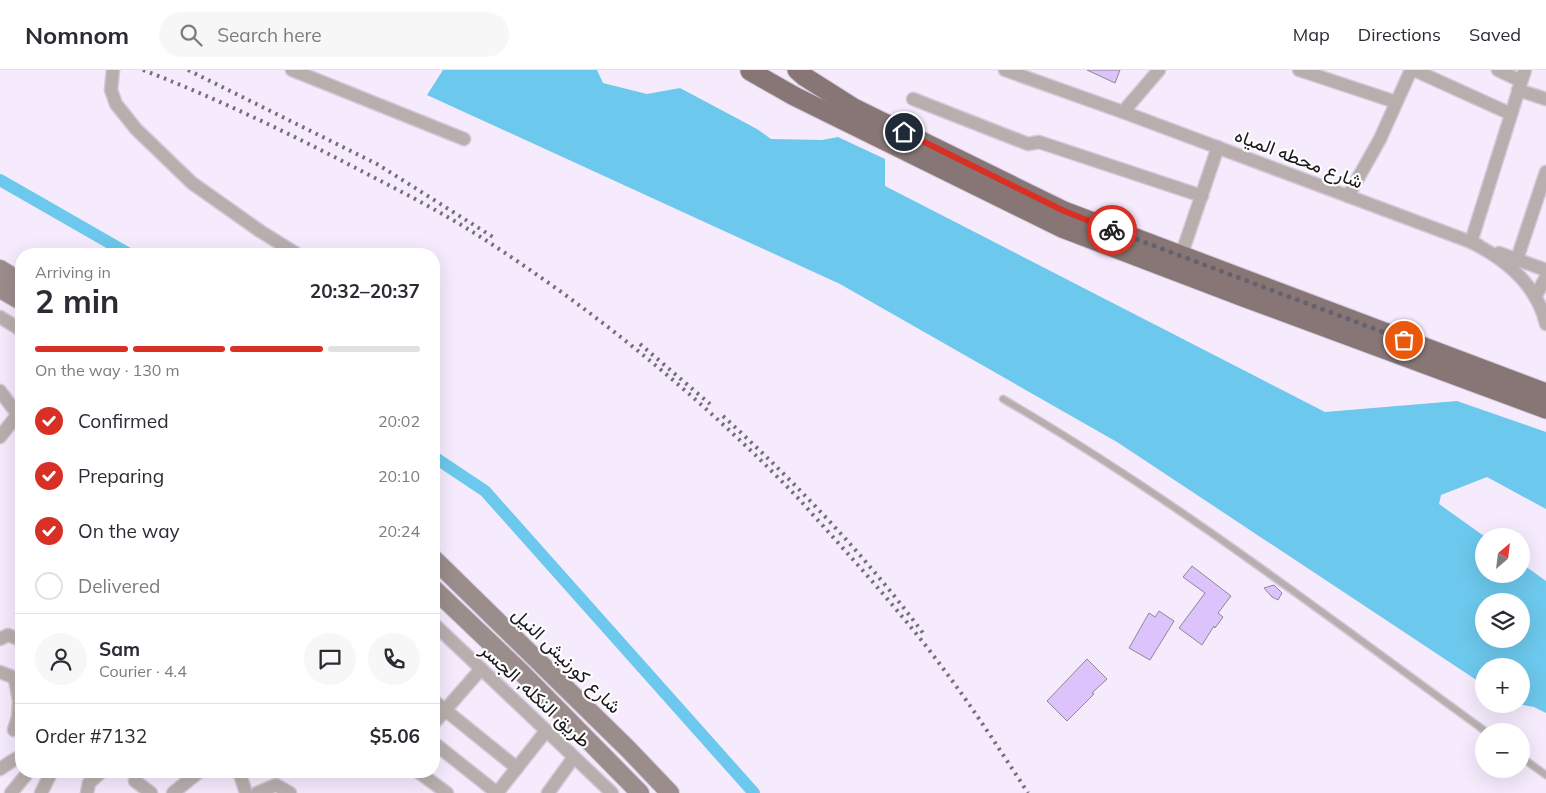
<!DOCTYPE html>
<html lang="en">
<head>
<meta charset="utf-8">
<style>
	body { margin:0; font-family:Mulish,Vazirmatn,sans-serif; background:#f7f7f7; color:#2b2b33; height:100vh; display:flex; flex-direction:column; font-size:19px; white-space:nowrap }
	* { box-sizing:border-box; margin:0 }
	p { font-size:16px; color:#7c7c81 }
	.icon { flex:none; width:28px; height:28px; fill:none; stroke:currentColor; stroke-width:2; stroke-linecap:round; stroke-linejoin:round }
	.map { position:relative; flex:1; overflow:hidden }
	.side { position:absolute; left:15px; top:178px; width:425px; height:530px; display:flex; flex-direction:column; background:#fff; border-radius:20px; box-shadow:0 5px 20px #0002 }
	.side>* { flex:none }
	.needle { width:32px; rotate:28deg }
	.buttons { position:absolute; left:1475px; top:458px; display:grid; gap:10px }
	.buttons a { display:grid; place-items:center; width:55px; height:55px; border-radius:50%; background:#fff; box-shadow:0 5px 20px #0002; font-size:25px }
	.pin { position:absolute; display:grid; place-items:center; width:42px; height:42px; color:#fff; margin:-21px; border:2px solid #fff; border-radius:50%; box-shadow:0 1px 5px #0007 }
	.courier { position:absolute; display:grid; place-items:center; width:50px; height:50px; margin:-25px; border:4px solid #d93025; border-radius:50%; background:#fff; color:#222; box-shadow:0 1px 6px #0007 }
	.headline em { font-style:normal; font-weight:700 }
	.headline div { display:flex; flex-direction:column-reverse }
	.headline { display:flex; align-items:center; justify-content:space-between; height:85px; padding:0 20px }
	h1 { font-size:32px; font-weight:700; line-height:38px }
	.bar { display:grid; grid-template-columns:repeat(4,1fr); gap:8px 5px; align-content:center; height:60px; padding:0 20px }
	.bar i { height:6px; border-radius:4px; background:#e1e1e2 }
	.bar .selected { background:#d93025 }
	.bar p { grid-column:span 4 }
	.line { display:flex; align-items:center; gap:12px; padding:0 20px; border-top:1px solid #e1e1e2 }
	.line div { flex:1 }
	.round { display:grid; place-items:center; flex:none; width:52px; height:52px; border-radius:26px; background:#f7f7f7 }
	ol { padding:0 20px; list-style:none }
	li { display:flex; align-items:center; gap:15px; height:55px }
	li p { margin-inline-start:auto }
	li .icon { padding:5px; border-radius:50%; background:#d93025; color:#fff; stroke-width:4 }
	li:last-child { color:#7c7c81 }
	li i { width:28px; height:28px; border:2px solid #e1e1e2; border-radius:50% }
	header { display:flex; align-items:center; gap:30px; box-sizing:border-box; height:70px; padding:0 25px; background:#fff; border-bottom:1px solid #e1e1e2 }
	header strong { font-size:24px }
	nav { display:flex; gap:28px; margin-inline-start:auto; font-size:18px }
	.search { width:350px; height:45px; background:#f7f7f7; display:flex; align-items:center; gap:12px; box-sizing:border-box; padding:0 18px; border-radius:28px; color:#7c7c81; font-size:19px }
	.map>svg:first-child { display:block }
	.water { fill:#6cc8ec; fill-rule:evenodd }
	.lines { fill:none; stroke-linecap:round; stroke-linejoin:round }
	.canal { stroke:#6cc8ec; stroke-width:12 }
	.building { fill:#dcc3fc; stroke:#8d8797 }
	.service-casing { stroke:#d2c9d9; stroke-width:9 }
	.minor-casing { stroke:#d2c9d9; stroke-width:15 }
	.secondary-casing { stroke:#d2c9d9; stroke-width:20 }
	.primary-casing { stroke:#d2c9d9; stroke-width:21 }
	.service { stroke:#b8aead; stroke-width:6 }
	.minor { stroke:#b8aead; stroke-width:12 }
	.secondary { stroke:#9c8d8d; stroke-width:18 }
	.primary { stroke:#887676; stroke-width:19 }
	.rail { stroke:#756f7a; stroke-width:4; stroke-dasharray:2.5 5; stroke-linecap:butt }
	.done { stroke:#67616b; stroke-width:5; stroke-dasharray:0 9 }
	.route { stroke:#d93025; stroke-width:6 }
	.labels { text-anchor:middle; stroke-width:4.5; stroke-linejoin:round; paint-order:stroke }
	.street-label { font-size:19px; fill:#1a171d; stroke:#fdfdfd }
</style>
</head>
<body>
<header>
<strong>Nomnom</strong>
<div class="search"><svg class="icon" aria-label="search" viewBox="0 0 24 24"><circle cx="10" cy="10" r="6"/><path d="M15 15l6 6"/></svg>Search here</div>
<nav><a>Map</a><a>Directions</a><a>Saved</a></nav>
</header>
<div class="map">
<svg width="1546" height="723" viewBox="0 0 1546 723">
	<rect width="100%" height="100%" fill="#f5ebfd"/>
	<path class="water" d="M443 0H597L603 13 647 24 680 18 757 59 771 69 822 70 838 67 885 89V116L1325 342 1457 331 1546 362V439L1487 407 1441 425 1439 434 1484 466V504H1521V493L1546 511V643L1534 637 1518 634H1521V596H1484V615L1117 372 840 214 427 25ZM1484 531H1521V569H1484Z"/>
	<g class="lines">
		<g class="canal">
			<polyline points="0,110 129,184"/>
			<polyline points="434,387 485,421 754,723"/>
		</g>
	</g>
	<g class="building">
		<polygon points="1087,0 1120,0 1115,13"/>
		<polygon points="1192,496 1231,526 1218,543 1223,547 1215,558 1214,556 1202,575 1179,558 1205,523 1183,507"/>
		<polygon points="1274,515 1282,523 1278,530 1272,527 1264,518"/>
		<polygon points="1159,541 1174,551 1150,590 1129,578 1149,543 1155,547"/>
		<polygon points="1087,589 1107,609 1092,623 1094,624 1067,651 1047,631"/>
	</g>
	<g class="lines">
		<defs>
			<g id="service">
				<path d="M1003 329C1172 427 1328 547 1485 661"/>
				<polyline points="1521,687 1546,705"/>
			</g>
			<g id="minor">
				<polyline points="113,0 111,20 116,34 136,59 192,113 260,161 297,184"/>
				<polyline points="292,0 464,69"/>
				<path d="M1005 0 1123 42 1471 172C1505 189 1537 214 1546 254"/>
				<polyline points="1299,0 1396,32"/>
				<polyline points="1414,0 1511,44"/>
				<polyline points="1498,0 1521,11"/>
				<polyline points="1518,20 1546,29"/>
				<polyline points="913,29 1028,74 1039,72 1202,126"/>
				<polyline points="1123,42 1159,0"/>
				<polyline points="1348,126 1380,69 1411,0"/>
				<polyline points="1478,175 1471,172 1525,0"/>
				<polyline points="1499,183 1546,200"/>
				<polyline points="1181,186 1218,77"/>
				<polyline points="1517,189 1546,102"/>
				<polyline points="1535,227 1546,207"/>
				<polyline points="0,247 21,260"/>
				<polyline points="0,321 21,349"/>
				<polyline points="0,367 18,344"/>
				<polyline points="434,554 612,723"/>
				<polyline points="0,569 8,565 21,570"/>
				<polyline points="0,602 21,610"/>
				<polyline points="434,631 517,698"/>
				<polyline points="434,653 481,599"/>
				<polyline points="14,660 18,647 19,631 15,609"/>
				<polyline points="434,673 497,723"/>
				<polyline points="0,699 12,691 21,686"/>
				<polyline points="239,701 246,723"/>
				<polyline points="417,701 447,723"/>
				<polyline points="135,711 151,723"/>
				<polyline points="11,723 26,705"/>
				<polyline points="41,723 52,701"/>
				<polyline points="87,723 89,713 102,701"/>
				<polyline points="173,723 200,701"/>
				<polyline points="257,723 276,715 290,723"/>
				<polyline points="497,723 546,661"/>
				<polyline points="548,723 574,687"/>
			</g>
			<g id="secondary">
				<polyline points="0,199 21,212"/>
				<polyline points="0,219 21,231"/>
				<polyline points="434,489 628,679 670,723"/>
				<polyline points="434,519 521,602 640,723"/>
			</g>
			<g id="primary">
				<polyline points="797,0 805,7 854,38 1064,141 1546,323"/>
				<polyline points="750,1 794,26 1062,158 1246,228 1546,339"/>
			</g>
		</defs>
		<use href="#service" class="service-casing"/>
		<use href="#minor" class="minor-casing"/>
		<use href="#secondary" class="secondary-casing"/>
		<use href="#primary" class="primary-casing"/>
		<use href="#service" class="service"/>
		<use href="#minor" class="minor"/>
		<use href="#secondary" class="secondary"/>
		<use href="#primary" class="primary"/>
		<g class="rail">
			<path d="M143 0C221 30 297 67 371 106 412 127 454 149 493 175 603 247 707 333 798 428 815 447 832 466 849 485 881 521 913 558 942 597 973 638 1000 680 1028 723"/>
			<polyline points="188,0 377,94 493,167"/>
			<polyline points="640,274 710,334"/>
			<path d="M723 346C796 413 864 484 923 563"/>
		</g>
	</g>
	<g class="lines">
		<polyline class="done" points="1112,160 1404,270"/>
		<polyline class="route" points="904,62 1064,141 1112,160"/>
	</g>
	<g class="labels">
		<g class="street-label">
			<text transform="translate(1299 88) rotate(21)" y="7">شارع محطه المياه</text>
			<text transform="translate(567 590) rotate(44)" y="7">شارع كورنيش النيل</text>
			<text transform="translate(536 625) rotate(43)" y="7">طريق النكله, الجسر</text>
		</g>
	</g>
</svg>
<div class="buttons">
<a><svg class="needle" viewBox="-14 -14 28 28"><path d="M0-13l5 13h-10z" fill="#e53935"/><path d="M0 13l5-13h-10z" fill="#7c7c81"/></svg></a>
<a><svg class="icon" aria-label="layers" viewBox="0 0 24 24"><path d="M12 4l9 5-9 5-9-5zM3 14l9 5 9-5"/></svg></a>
<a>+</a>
<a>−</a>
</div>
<div class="pin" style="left:1404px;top:270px;background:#ea580c"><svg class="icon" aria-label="bag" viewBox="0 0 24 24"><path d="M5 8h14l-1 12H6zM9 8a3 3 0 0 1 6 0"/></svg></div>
<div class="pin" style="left:904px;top:62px;background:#1f2937"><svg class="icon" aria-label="home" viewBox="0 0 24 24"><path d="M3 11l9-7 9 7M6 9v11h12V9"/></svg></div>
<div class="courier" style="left:1112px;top:160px"><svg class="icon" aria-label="bike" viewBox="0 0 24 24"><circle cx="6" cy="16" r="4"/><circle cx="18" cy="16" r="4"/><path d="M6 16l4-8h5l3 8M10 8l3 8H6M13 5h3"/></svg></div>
<section class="side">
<div class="headline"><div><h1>2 min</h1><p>Arriving in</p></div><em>20:32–20:37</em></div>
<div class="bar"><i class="selected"></i><i class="selected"></i><i class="selected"></i><i></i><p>On the way · 130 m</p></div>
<ol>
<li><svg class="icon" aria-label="check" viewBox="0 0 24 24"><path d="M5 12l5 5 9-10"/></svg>Confirmed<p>20:02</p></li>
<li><svg class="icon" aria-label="check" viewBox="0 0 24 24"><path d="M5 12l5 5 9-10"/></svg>Preparing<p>20:10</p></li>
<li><svg class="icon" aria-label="check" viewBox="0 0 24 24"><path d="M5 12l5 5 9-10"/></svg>On the way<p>20:24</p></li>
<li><i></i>Delivered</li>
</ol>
<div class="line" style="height:90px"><a class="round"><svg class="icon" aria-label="person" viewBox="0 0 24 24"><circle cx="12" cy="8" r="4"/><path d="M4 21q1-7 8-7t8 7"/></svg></a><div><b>Sam</b><p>Courier · 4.4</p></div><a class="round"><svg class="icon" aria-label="chat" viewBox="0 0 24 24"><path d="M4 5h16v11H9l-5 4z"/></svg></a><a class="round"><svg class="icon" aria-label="phone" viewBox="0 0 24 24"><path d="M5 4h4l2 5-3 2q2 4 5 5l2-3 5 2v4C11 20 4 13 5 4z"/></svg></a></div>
<div class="line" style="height:65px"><div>Order #7132</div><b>$5.06</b></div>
</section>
</div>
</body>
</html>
